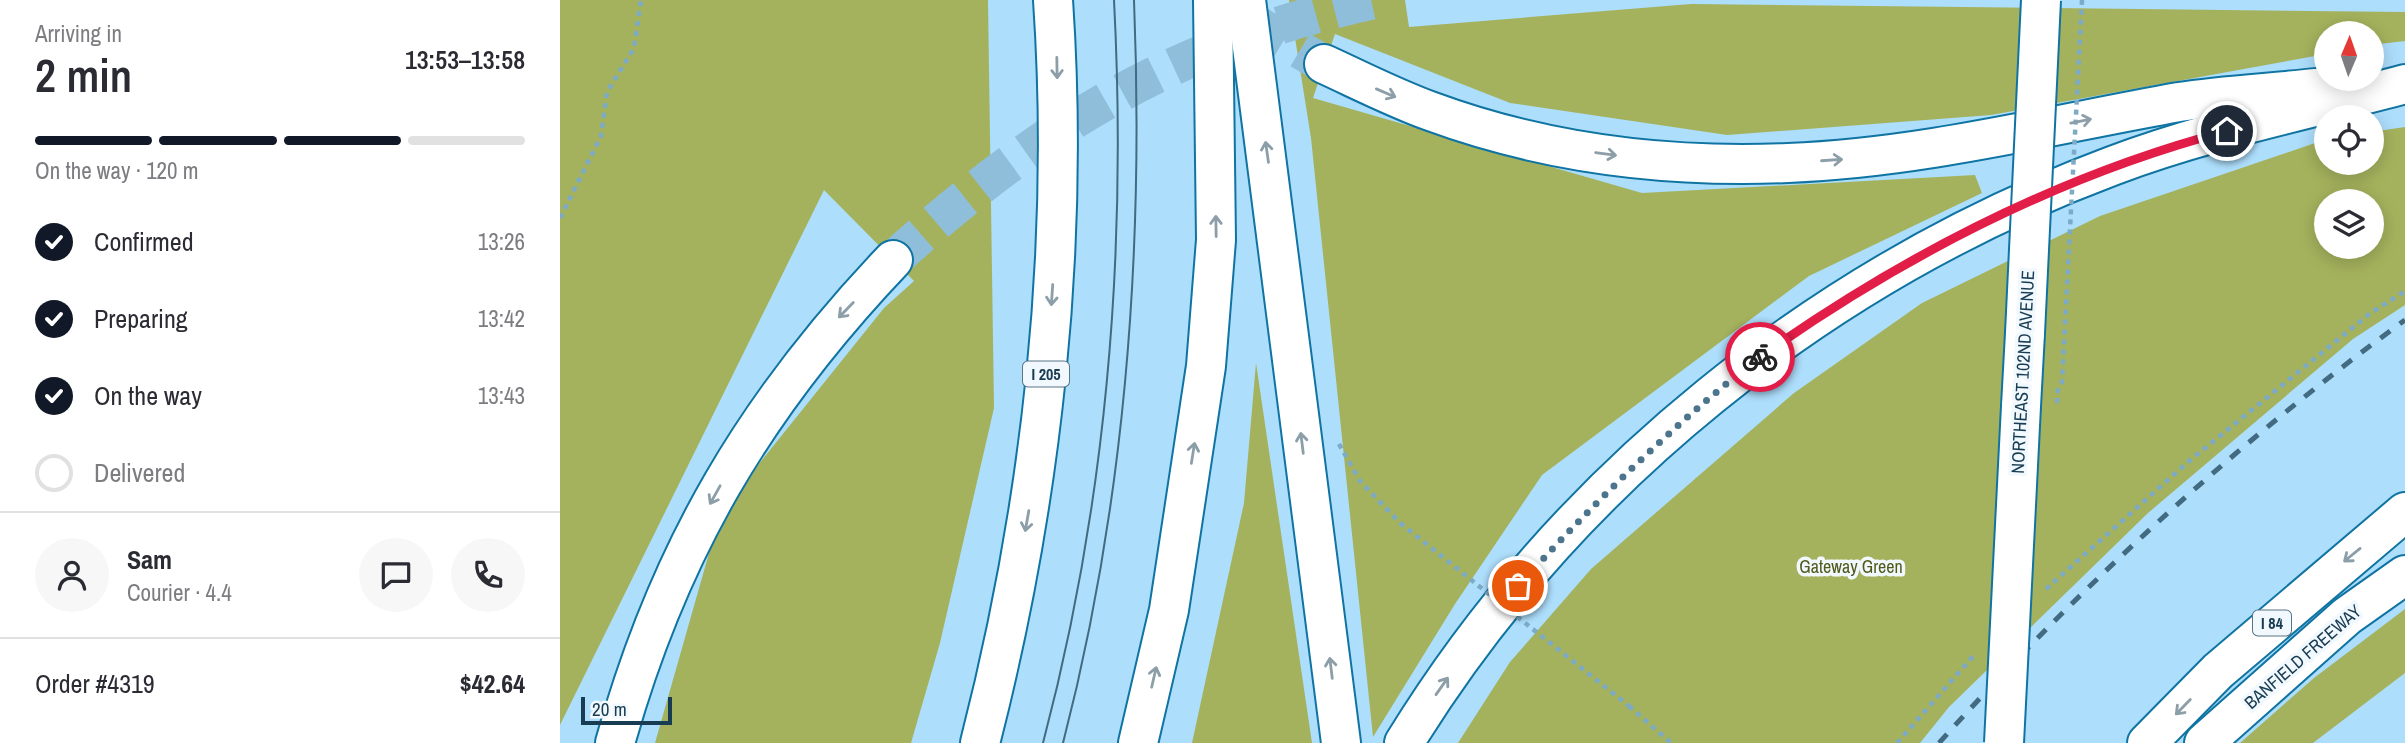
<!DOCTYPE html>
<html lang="en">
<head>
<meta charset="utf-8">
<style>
	body { margin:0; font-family:"Archivo Narrow",sans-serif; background:#f7f7f7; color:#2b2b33; height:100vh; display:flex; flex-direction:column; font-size:26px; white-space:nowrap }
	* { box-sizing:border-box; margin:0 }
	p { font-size:23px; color:#7c7c81 }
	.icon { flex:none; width:38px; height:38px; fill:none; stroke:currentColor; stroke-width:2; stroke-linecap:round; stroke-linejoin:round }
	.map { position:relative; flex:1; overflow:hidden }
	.drawer { display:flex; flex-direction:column; background:#fff; width:560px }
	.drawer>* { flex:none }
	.needle { width:46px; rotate:2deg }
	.controls { position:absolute; left:1754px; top:21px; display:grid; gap:14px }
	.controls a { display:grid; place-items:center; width:70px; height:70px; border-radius:50%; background:#fff; box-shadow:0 4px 18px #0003; font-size:35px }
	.scale { position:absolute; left:21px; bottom:18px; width:91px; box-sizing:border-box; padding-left:7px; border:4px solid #183c51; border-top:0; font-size:19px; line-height:24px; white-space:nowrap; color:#183c51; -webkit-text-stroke:5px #f1f8fe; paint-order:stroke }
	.pin { position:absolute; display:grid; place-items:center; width:60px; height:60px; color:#fff; margin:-30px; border:4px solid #fff; border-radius:50%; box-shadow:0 2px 7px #0007 }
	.courier { position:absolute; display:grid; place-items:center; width:70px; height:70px; margin:-35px; border:5px solid #e11d48; border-radius:50%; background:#fff; color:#222; box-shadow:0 2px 9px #0007 }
	.summary em { font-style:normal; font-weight:600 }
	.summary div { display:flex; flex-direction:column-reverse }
	.summary { display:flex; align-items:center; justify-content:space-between; height:119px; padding:0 35px }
	h1 { font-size:46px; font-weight:600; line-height:52px }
	.bar { display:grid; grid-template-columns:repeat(4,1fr); gap:10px 7px; align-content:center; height:84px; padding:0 35px }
	.bar i { height:9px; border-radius:5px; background:#e1e1e2 }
	.bar .on { background:#111827 }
	.bar p { grid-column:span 4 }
	.line { display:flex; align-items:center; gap:18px; padding:0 35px; border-top:2px solid #e1e1e2 }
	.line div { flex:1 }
	.round { display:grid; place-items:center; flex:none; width:74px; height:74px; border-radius:37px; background:#f7f7f7 }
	ol { padding:0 35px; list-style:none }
	li { display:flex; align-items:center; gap:21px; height:77px }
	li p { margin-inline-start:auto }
	li .icon { padding:7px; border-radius:50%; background:#111827; color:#fff; stroke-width:4 }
	li:last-child { color:#7c7c81 }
	li i { width:38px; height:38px; border:4px solid #e1e1e2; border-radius:50% }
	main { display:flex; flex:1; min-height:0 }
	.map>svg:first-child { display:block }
	.green { fill:#a5b25d; fill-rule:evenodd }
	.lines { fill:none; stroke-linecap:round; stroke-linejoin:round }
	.highway-tunnel { stroke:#8fbeda; stroke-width:38; stroke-dasharray:38 19; stroke-linecap:butt }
	.secondary-casing { stroke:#1074a2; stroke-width:42 }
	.highway-casing { stroke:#1074a2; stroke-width:42 }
	.path { stroke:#7daac5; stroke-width:4.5; stroke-dasharray:5 5; stroke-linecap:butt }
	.secondary { stroke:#fff; stroke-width:38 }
	.highway { stroke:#fff; stroke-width:38 }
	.tram { stroke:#426a81; stroke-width:2 }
	.rail { stroke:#426a81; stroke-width:5; stroke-dasharray:12 12; stroke-linecap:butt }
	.secondary-bridge-casing { stroke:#1074a2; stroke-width:42; stroke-linecap:butt }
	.path-bridge { stroke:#7daac5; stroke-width:4.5; stroke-dasharray:5 5; stroke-linecap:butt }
	.secondary-bridge { stroke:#fff; stroke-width:38 }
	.oneway { stroke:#8c9ea8 }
	.done { stroke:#4c758d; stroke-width:7; stroke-dasharray:0 12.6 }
	.route { stroke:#e11d48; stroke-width:9 }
	.labels { text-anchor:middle; stroke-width:7; stroke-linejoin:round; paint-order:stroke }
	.shield { fill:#f1f8fe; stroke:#597485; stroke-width:2 }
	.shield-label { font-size:16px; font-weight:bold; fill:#183c51 }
	.street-label { font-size:18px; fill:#183c51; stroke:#f1f8fe }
	.park-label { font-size:18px; fill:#51591a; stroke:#f1f8fe }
</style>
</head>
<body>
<main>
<section class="drawer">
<div class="summary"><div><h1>2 min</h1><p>Arriving in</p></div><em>13:53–13:58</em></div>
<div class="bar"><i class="on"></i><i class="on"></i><i class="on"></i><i></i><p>On the way · 120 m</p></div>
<ol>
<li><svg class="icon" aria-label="check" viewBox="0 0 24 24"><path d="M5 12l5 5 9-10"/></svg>Confirmed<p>13:26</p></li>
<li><svg class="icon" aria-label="check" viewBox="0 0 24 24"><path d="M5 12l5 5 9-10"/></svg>Preparing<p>13:42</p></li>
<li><svg class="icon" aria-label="check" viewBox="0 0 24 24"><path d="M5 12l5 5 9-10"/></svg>On the way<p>13:43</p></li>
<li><i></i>Delivered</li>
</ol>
<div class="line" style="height:126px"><a class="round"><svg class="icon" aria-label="person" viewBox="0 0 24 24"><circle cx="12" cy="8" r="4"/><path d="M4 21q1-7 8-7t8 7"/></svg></a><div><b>Sam</b><p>Courier · 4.4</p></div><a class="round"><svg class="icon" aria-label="chat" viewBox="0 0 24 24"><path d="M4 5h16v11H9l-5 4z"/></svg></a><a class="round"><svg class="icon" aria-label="phone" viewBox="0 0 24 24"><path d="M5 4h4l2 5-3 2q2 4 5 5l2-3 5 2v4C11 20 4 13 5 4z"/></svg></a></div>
<div class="line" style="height:91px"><div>Order #4319</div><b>$42.64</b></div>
</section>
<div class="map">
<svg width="1845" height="743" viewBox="0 0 1845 743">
	<rect width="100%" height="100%" fill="#addefc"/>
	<g class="green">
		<polygon points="0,0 428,0 434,408 380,643 351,743 95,743 161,511 324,308 354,281 264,190 0,725"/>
		<polygon points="729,0 845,0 849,27 1131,4 1845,12 1845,41 1811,45 1811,33 1766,33 1766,54 1431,115 1167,135 950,103 775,34 753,98 1082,193 1415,175 1422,193 1249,276 982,475 895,604 813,737 751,138"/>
		<path d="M1845 127V305L1793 339 1588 513 1389 707 1360 743H898L950 662 1031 569 1234 393 1362 303 1540 216 1764 140 1766 163H1811V132ZM1766 201H1811V247H1766Z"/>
		<polygon points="696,363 752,743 632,743 684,503"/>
		<polygon points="1845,609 1845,673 1753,743 1680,743 1754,678"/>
	</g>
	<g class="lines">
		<g class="highway-tunnel">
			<polyline points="691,21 764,64"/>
			<path d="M333 260C481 126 617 43 815 0"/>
		</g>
		<defs>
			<polyline id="secondary" points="1461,406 1465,333"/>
			<g id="highway">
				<polyline points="686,0 781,743"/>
				<path d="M764 64C799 80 834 98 870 111 984 153 1108 168 1228 163 1361 158 1490 125 1619 102 1664 95 1711 93 1756 88"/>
				<path d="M55 743C109 550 195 405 333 260"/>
				<path d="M420 743C482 502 510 249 493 0"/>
				<polyline points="578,743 609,610 646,366 656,240 653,0"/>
				<path d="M844 743C1006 479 1263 274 1552 166 1647 130 1748 110 1845 84"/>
				<polyline points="1587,743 1658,671 1845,512"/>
				<polyline points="1644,743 1787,616 1845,575"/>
			</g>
		</defs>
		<use href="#secondary" class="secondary-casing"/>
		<use href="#highway" class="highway-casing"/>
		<g class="path">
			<polyline points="0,218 41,136 47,92 74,48 81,0"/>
			<polyline points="779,444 800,481 840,523"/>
			<polyline points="1486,589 1628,462 1808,315 1845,291"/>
			<polyline points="1069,706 1111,743"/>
			<polyline points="1337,743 1415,654"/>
		</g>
		<use href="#secondary" class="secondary"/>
		<use href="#highway" class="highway"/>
		<g class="tram">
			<path d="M483 743C547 501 567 249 554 0"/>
			<path d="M503 743C566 500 584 250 574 0"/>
		</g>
		<path class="rail" d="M1379 743C1520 586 1674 445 1845 320"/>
		<defs>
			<g id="secondary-bridge">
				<polyline points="1465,333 1481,0"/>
				<polyline points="1444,743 1461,406"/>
			</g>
		</defs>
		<use href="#secondary-bridge" class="secondary-bridge-casing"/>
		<g class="path-bridge">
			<polyline points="1497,403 1498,388 1502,382 1522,0"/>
			<polyline points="840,523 1069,706"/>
		</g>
		<use href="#secondary-bridge" class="secondary-bridge"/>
	</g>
	<defs><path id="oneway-shaft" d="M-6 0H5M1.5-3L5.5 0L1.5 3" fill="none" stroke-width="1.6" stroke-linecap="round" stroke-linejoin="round" transform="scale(1.75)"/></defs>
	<g class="oneway">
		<use href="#oneway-shaft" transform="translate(497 68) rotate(89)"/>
		<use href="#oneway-shaft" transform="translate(826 93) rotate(23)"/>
		<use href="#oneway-shaft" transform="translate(1521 121) rotate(-11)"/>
		<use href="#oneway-shaft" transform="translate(707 152) rotate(-98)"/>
		<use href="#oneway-shaft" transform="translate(1046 154) rotate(8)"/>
		<use href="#oneway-shaft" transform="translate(1272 160) rotate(-4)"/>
		<use href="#oneway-shaft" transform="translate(656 226) rotate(-91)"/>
		<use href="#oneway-shaft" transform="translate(492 295) rotate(94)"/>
		<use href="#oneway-shaft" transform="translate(286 310) rotate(134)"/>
		<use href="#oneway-shaft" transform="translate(742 443) rotate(-97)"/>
		<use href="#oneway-shaft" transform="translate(633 453) rotate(-81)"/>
		<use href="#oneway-shaft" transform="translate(155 495) rotate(119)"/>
		<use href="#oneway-shaft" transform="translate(467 521) rotate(100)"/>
		<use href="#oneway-shaft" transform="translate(1792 555) rotate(141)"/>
		<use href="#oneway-shaft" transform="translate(771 668) rotate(-97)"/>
		<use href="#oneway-shaft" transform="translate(594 677) rotate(-77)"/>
		<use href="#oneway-shaft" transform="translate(882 686) rotate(-55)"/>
		<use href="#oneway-shaft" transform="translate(1623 707) rotate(134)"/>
	</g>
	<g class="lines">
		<path class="done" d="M958 586C1034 503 1111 426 1200 357"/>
		<path class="route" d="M1200 357C1343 256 1497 176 1667 131"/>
	</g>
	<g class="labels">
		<g class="shield">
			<rect x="463" y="361.5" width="46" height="25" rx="5"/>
			<rect x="1693" y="610.5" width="38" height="25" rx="5"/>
		</g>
		<g class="shield-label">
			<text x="486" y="380">I 205</text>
			<text x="1712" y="629">I 84</text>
		</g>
		<g class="street-label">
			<text transform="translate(1463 372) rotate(-87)" y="6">NORTHEAST 102ND AVENUE</text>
			<text transform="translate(1743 657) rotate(-41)" y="6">BANFIELD FREEWAY</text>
		</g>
		<g class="park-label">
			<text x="1291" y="573">Gateway Green</text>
		</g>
	</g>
</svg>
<div class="controls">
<a><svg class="needle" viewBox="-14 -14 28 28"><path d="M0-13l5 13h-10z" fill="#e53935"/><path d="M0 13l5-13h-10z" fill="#7c7c81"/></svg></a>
<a><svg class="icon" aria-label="locate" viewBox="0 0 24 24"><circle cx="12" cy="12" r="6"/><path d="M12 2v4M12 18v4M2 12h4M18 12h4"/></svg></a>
<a><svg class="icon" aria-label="layers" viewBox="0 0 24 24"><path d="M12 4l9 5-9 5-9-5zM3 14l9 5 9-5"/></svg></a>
</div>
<div class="scale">20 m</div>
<div class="pin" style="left:958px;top:586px;background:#ea580c"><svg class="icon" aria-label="bag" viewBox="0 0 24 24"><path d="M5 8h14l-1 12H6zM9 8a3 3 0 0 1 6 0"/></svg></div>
<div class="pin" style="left:1667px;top:131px;background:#1f2937"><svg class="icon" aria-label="home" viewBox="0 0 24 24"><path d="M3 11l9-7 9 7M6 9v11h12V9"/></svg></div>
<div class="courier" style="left:1200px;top:357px"><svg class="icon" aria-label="bike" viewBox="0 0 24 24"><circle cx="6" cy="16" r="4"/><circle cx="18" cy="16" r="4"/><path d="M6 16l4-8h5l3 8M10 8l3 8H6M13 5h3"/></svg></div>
</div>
</main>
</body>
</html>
